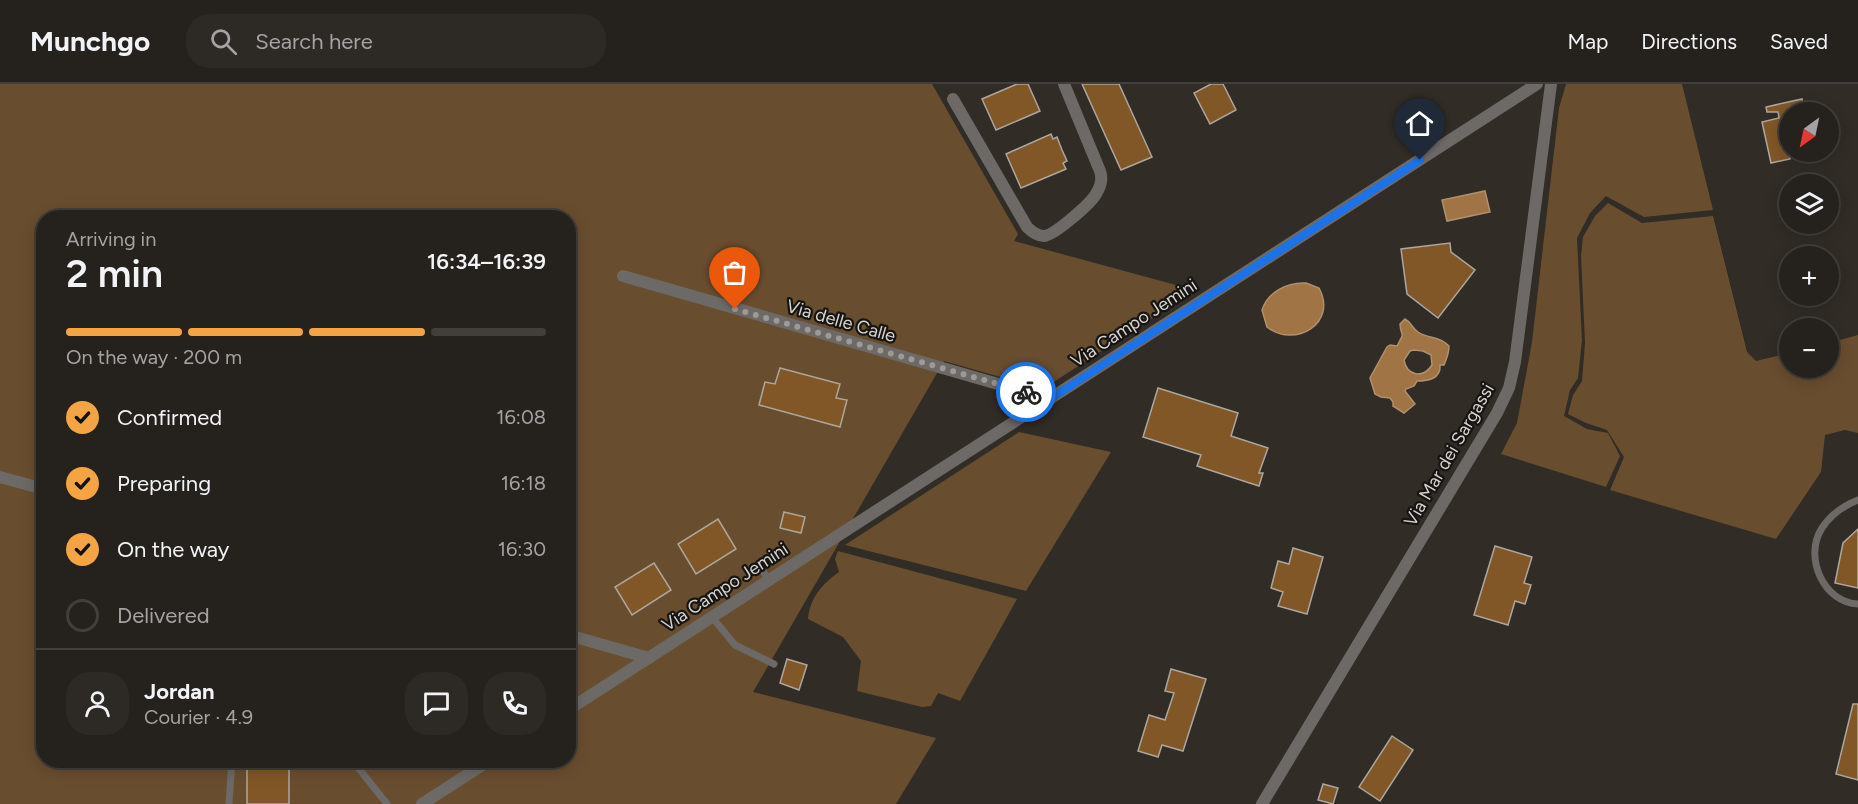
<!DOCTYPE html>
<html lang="en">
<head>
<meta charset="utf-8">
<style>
	body { margin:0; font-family:Figtree,sans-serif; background:#2d2925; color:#f1f3f6; height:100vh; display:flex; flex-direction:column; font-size:22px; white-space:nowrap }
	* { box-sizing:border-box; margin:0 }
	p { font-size:20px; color:#a3a3a3 }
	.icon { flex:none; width:33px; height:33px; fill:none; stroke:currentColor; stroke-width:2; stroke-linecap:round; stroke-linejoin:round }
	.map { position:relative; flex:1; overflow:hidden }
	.drawer { position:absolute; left:36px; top:126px; width:540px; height:558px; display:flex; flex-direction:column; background:#25211c; border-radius:24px; box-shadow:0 3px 15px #0003,0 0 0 2px #423e3b }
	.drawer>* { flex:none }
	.needle { width:39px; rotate:213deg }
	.controls { position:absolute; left:1779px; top:18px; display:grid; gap:12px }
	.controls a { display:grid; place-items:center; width:60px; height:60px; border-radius:50%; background:#25211c; box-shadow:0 3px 15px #0003,0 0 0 2px #423e3b; font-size:30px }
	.pin { position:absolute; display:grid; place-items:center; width:51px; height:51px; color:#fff; margin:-62px -26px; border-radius:50% 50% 50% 0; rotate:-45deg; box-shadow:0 0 6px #0007 }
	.pin .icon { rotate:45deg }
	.courier { position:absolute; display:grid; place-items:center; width:60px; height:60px; margin:-30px; border:4px solid #1a73e8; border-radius:50%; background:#fff; color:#222; box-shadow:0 2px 8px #0007 }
	.summary em { font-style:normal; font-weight:600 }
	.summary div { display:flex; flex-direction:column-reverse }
	.summary { display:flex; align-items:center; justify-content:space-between; height:102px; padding:0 30px }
	h1 { font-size:39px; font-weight:600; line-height:45px }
	.bar { display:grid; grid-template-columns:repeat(4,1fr); gap:9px 6px; align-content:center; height:72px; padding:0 30px }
	.bar i { height:8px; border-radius:4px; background:#423e3b }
	.bar .selected { background:#f4a443 }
	.bar p { grid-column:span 4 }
	.line { display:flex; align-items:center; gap:15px; padding:0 30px; border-top:2px solid #423e3b }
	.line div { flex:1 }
	.round { display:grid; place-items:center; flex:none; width:63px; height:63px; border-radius:24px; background:#2d2925 }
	ol { padding:0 30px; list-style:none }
	li { display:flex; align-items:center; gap:18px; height:66px }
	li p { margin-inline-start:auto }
	li .icon { padding:6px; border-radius:50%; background:#f4a443; color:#111; stroke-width:4 }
	li:last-child { color:#a3a3a3 }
	li i { width:33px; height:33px; border:3px solid #423e3b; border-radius:50% }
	header { display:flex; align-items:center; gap:36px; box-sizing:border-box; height:84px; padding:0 30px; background:#25211c; border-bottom:2px solid #423e3b }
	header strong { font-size:28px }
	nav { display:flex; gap:33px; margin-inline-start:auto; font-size:21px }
	.search { width:420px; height:54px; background:#2d2925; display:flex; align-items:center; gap:15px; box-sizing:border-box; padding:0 21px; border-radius:24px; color:#a3a3a3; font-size:22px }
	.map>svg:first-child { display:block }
	.green { fill:#694d2f; fill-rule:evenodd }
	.water { fill:#a07444; stroke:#b0906e; stroke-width:1.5; fill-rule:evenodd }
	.building { fill:#815727; stroke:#ada69f; stroke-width:1.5 }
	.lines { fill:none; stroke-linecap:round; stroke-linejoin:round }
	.service { stroke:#6c6966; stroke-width:7 }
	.minor { stroke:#6c6966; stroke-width:12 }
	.done { stroke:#9d9994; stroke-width:6; stroke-dasharray:0 10.8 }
	.route { stroke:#1a73e8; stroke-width:8 }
	.labels { text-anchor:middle; stroke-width:4.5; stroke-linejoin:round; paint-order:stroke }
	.street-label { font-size:18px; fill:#d7d3d0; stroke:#171512 }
</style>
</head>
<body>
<header>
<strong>Munchgo</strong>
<div class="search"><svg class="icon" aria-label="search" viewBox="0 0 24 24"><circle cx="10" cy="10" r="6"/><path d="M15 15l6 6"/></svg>Search here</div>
<nav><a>Map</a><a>Directions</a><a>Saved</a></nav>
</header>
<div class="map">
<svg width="1858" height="720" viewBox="0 0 1858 720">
	<rect width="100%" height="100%" fill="#312c26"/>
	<g class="green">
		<path d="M0 0H932L1018 150 1014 157 1176 201 1178 217 1043 305 944 277 753 608 936 654 896 720H0ZM44 134H568V676H44Z"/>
		<polygon points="1566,0 1682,0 1713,126 1644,133 1606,112 1590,129 1577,154 1582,256 1578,294 1570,306 1564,332 1587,345 1608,349 1620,372 1606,403 1501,370 1517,339 1532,258 1559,24"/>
		<polygon points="1608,119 1642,139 1713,132 1747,268 1756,277 1789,269 1790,284 1828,284 1829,259 1858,251 1858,349 1845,346 1825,351 1821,388 1776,455 1610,406 1624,373 1607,346 1586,339 1568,330 1573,311 1582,297 1585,259 1581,172 1583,153 1595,132"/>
		<polygon points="1019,348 1111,368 1026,507 845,461"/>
		<path d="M838 467 1017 515 960 617 938 609 931 622 922 623 857 607 861 577 843 553 808 535C810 514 822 500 839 488L835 475Z"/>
	</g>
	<g class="water">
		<polygon points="1485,107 1490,128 1447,137 1442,116"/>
		<path d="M1306 199 1319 204C1338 239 1295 265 1267 243L1262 226C1268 208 1287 198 1306 199Z"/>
		<path d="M1405 235C1411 238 1412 244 1418 248 1428 255 1440 252 1449 262 1449 269 1447 274 1444 281H1440C1441 295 1428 297 1417 297L1414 302 1406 305 1405 307 1415 320 1404 329 1393 322V318L1390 314 1381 313 1375 310 1370 294 1387 263 1390 261 1397 262C1406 245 1401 256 1400 240ZM1414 266 1423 267 1431 271 1432 281C1423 295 1407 292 1404 276L1410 267Z"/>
	</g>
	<g class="building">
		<polygon points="1017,0 1028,0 1040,27 996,46 982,15"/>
		<polygon points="1082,0 1119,0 1152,73 1121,86"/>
		<polygon points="1211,0 1223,0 1236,26 1210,40 1194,9"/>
		<polygon points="1802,15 1805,28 1790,28 1790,75 1771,79 1762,38 1779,34 1778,28 1767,28 1766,23"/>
		<polygon points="1051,50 1053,55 1057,53 1062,66 1067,77 1063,79 1066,85 1021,104 1006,70"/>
		<polygon points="1450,159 1451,168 1475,186 1438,234 1407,210 1401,165"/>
		<polygon points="780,284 840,300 836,314 847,316 840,343 759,321 765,298 775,300"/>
		<polygon points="1158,304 1238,329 1231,352 1268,364 1259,389 1263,389 1259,402 1197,382 1201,371 1143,353"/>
		<polygon points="784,428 805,433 801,449 780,444"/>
		<polygon points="718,435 736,465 696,490 678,460"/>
		<polygon points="1858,445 1858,504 1835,499 1843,459"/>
		<polygon points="1495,462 1532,473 1524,499 1531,501 1525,520 1515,517 1508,541 1474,531"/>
		<polygon points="1293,464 1323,473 1307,530 1278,522 1283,508 1271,504 1278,477 1289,480"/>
		<polygon points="654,479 671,506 632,531 615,503"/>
		<polygon points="787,575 807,581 799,606 780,599"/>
		<polygon points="1171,585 1206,595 1183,667 1162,661 1158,673 1138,667 1149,631 1165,636 1174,609 1165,607"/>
		<polygon points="1853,620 1858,620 1858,696 1836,690"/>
		<polygon points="1392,652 1413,666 1380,717 1359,703"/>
		<rect x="247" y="679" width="42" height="41"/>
		<polygon points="1323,700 1338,704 1333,720 1318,716"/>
	</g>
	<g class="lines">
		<g class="service">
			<path d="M1858 416C1843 422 1831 430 1822 444 1803 473 1824 519 1858 520"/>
			<polyline points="758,480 769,496"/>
			<polyline points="712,533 735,561 774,580"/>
			<polyline points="352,676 387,720"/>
			<polyline points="229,720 232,676"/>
		</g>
		<g class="minor">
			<path d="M953 15 1027 143C1032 148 1037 152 1044 152 1055 151 1091 119 1096 110 1101 102 1103 95 1100 87L1064 0"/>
			<polyline points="623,192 1050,315"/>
			<polyline points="0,393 44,405"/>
			<polyline points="568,551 649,574"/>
			<polyline points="568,626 1537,0"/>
			<polyline points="422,720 490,676"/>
			<polyline points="1262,720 1497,329 1509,304 1515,278 1551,0"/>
		</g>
	</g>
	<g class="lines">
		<polyline class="done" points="735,225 1026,308"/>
		<polyline class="route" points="1026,308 1050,315 1420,76"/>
	</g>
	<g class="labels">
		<g class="street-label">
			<text transform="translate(841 237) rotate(16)" y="6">Via delle Calle</text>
			<text transform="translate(1134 239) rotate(-33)" y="6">Via Campo Jemini</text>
			<text transform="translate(1449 371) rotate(-60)" y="6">Via Mar dei Sargassi</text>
			<text transform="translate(725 503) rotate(-33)" y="6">Via Campo Jemini</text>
		</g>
	</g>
</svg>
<div class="controls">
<a><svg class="needle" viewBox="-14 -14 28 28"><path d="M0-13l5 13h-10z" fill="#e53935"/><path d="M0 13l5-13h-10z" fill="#a3a3a3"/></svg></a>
<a><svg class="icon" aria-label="layers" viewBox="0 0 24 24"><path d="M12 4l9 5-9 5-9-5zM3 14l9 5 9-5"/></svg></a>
<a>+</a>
<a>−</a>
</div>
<div class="pin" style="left:735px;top:225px;background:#ea580c"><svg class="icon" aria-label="bag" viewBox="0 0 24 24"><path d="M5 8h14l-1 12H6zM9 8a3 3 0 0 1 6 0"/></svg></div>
<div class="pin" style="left:1420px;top:76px;background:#1f2937"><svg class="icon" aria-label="home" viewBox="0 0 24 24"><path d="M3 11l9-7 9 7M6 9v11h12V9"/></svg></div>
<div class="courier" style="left:1026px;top:308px"><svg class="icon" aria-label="bike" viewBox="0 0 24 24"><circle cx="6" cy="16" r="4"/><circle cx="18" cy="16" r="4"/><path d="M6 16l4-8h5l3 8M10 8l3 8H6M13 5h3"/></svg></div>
<section class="drawer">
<div class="summary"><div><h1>2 min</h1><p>Arriving in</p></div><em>16:34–16:39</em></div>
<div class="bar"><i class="selected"></i><i class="selected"></i><i class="selected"></i><i></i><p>On the way · 200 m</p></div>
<ol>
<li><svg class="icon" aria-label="check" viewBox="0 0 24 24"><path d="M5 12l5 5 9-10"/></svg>Confirmed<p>16:08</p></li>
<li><svg class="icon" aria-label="check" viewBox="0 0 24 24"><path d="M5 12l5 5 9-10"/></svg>Preparing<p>16:18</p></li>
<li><svg class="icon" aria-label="check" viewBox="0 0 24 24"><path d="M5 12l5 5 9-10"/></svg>On the way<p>16:30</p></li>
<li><i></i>Delivered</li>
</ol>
<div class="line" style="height:108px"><a class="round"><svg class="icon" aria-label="person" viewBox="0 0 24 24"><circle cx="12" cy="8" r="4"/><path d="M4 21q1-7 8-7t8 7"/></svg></a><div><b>Jordan</b><p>Courier · 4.9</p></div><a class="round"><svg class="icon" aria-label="chat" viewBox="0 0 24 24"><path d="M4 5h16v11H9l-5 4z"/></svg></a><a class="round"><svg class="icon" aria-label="phone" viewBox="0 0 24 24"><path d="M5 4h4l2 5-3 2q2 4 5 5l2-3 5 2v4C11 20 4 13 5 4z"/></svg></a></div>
</section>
</div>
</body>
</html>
